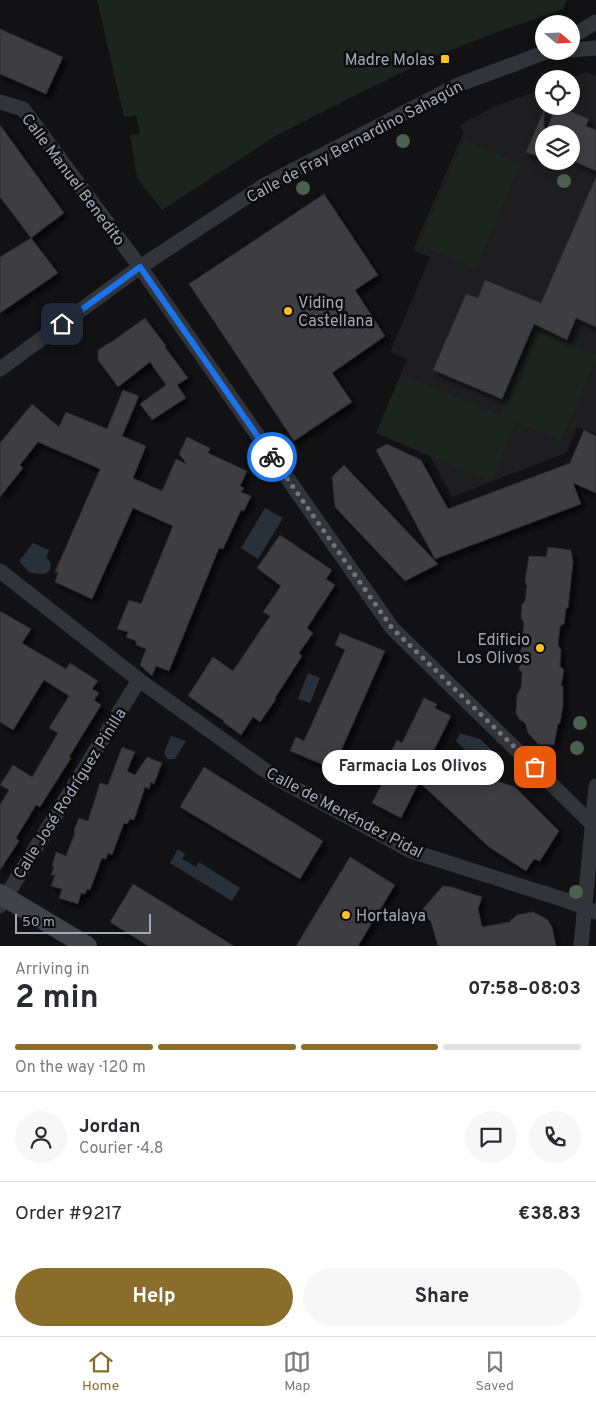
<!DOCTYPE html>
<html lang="en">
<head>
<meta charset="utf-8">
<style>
	body { margin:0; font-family:Overpass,sans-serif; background:#f7f7f7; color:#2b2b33; height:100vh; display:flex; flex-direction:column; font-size:19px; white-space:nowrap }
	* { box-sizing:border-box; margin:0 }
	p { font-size:16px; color:#7c7c81 }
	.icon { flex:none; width:28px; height:28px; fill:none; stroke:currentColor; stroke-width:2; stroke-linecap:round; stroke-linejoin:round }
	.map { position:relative; height:946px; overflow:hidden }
	.side { display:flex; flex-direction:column; background:#fff; flex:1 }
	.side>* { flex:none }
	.needle { width:32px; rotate:109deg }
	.controls { position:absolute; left:535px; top:15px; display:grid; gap:10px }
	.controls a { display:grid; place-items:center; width:45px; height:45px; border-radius:50%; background:#fff; box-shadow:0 2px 12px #0003; font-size:25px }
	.scale { position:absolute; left:15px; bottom:12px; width:136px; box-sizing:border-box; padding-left:5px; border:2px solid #a3a8b6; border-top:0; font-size:14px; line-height:18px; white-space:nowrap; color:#a3a8b6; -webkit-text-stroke:4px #0d0d0f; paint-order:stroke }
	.pin { position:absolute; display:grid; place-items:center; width:42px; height:42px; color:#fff; margin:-21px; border-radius:10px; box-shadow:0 2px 8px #0006 }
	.courier { position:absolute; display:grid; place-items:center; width:50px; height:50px; margin:-25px; border:4px solid #1a73e8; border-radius:50%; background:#fff; color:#222; box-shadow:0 1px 6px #0007 }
	.bubble { position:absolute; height:35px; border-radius:18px; background:#fff; box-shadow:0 2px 12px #0003; font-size:16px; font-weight:700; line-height:35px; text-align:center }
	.headline em { font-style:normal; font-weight:700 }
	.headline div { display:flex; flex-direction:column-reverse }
	.headline { display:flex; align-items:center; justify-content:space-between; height:85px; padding:0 15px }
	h1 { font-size:32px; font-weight:700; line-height:38px }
	.bar { display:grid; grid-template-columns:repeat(4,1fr); gap:8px 5px; align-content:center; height:60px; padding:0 15px }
	.bar i { height:6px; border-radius:4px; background:#e1e1e2 }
	.bar .active { background:#8a6d2b }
	.bar p { grid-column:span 4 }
	.line { display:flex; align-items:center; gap:12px; padding:0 15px; border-top:1px solid #e1e1e2 }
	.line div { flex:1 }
	.round { display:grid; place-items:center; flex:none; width:52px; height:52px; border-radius:26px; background:#f7f7f7 }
	.action { display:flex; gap:10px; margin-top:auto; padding:10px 15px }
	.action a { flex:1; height:58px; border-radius:30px; background:#8a6d2b; color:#fff; font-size:20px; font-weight:700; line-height:58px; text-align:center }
	.action a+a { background:#f7f7f7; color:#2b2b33 }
	.tabs { display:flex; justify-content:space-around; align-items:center; height:70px; border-top:1px solid #e1e1e2; background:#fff; font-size:14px; color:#7c7c81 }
	.tabs a { display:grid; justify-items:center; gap:2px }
	.tabs .active { color:#8a6d2b }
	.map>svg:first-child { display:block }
	.built { fill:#1e1e21; fill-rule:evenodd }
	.green { fill:#1c241e }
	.water { fill:#283039 }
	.building { fill:#3c3d42; stroke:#2c2c30; filter:url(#shadow) }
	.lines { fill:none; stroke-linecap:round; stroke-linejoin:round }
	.street { stroke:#333439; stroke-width:15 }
	.secondary { stroke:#41434a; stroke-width:20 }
	.tree { fill:#4a614e }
	.done { stroke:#70747d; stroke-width:5; stroke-dasharray:0 9 }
	.route { stroke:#1a73e8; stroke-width:6 }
	.poi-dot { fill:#fdbe21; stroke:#0d0d0f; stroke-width:2 }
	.labels { text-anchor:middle; stroke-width:5; stroke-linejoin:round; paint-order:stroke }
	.poi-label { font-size:16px; fill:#a3a8b6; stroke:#0d0d0f; text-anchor:end }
	.street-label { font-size:16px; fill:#a3a8b6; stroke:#0d0d0f }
</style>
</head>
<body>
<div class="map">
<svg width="596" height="946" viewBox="0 0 596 946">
	<defs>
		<filter id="shadow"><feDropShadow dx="4.5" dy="4.5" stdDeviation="2.5" flood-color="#0009"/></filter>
	</defs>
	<rect width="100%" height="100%" fill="#121214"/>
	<path class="built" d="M586 72 596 76V434L577 427 566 453 452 497 430 456 376 433 407 359 390 352 430 257 413 250 463 133 460 125 493 107 544 88V106H571V79H569ZM544 134H571V161H544Z"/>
	<g class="green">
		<polygon points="97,0 567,0 563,9 500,31 436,56 374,86 277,135 162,210 137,178 130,135 140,134 136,115 124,117"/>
		<polygon points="464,140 520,164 476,269 419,245"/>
		<polygon points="536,330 596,355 596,359 561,441 516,422 491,482 376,433 401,374 500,415"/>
	</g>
	<g class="water">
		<polygon points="265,508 283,518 258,559 241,548"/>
		<polygon points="33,543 49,550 46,558 48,559 51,564 50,570 45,574 30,573 19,561"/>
		<polygon points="308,673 320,678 310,703 298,699"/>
		<polygon points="460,733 480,739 495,753 491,761 470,755 456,741"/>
		<polygon points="171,736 186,741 175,759 169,759 167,758 164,753"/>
		<polygon points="178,849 185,854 182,859 196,867 199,862 240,888 232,901 170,863"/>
	</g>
	<g class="building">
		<polygon points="0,29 63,57 46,94 0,74"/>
		<polygon points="556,106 558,106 589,119 586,126 596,130 596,171 571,160 571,134 545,134"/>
		<polygon points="544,110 544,159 526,152"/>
		<polygon points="0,125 64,213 31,238 0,197"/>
		<polygon points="596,177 596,327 576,318 567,340 534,324 502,399 433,370 466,294 478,298 485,280 541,303"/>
		<polygon points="324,194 378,275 355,290 385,336 332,373 352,402 294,441 189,284"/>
		<polygon points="31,238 58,273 0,313 0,257"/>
		<polygon points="145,318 166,346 165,347 188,378 177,385 186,398 152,420 140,404 166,385 150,362 118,387 98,360 98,350 109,343 110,343"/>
		<polygon points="123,390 139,396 122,436 146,446 133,478 162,491 176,459 187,464 179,454 187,437 210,448 208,453 247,471 240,486 244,488 241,492 251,496 244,511 241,510 223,549 219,548 169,671 156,666 152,676 140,665 146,649 136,645 136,641 126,637 128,632 117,629 129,600 141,604 173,526 133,508 92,599 55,582 58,573 55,572 100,469 38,442 20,465 23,468 0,497 0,443 32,404 59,427 66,412 107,429"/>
		<polygon points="584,430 596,436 596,493 573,483 581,504 435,559 376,450 387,444 421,460 448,509 570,463"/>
		<polygon points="344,465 438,564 405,581 335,507 332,477"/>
		<polygon points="280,535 332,570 326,579 335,585 307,628 313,633 299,653 302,656 275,698 276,699 260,722 253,717 241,735 223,722 224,721 188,696 213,657 233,671 270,616 263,612 281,586 257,568"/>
		<polygon points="548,547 571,550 573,562 568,608 566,608 564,624 560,626 558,645 561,650 560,666 564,670 561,686 563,686 563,705 560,723 558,724 554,745 538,744 528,733 525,723 519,719 516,713 517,695 521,688 522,672 519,670 524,622 521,618 522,604 525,601 527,586 525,581 529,556 546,557"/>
		<polygon points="0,611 31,629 22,643 66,669 70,663 98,681 92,689 99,693 94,700 101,705 69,757 71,758 40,807 36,805 16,838 19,841 0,870 0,805 9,790 0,785 13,765 32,777 58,733 49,728 69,696 44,680 13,730 0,722"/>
		<polygon points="340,633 385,651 333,769 290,751 296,737 304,741 345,650 335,645"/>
		<polygon points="424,698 437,704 435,708 451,716 431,756 450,776 457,767 515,787 559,831 540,861 534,859 526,871 489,847 419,782 401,818 372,803 395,758 389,756 397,740 402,743"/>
		<polygon points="122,747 135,752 127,771 135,775 147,757 162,763 154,784 151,782 149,789 145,787 134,820 130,819 127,824 124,823 112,855 108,853 106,859 102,858 90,890 87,889 85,894 81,893 78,904 59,898 62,889 51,886 55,875 51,875 54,867 52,866 56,852 66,856 75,833 74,830 79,818 88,821 100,783 108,785"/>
		<polygon points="204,767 323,841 300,879 180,807"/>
		<polygon points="350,857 395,885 358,946 296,946"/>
		<polygon points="133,884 234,946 148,946 110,922"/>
		<polygon points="443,886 452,887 482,897 478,909 482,927 509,922 517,915 533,912 547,919 552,927 556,946 438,946 431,922 421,911"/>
	</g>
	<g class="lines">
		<g class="street">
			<polyline points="571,37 596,22"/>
			<polyline points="571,50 596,48"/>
			<polyline points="0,102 23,109 140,267 392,628 592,824"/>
			<polyline points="0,369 140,267 263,186 458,85 549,51"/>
			<polyline points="0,571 139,680 276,778 411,851 565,900 596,912"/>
			<polyline points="0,906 139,680"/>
			<polyline points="581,946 596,786"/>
		</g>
		<polyline class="secondary" points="0,894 87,946"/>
	</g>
	<g class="tree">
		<circle cx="403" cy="141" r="7"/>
		<circle cx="564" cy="181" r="7"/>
		<circle cx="303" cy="188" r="7"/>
		<circle cx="580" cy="723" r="7"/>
		<circle cx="577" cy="748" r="7"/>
		<circle cx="576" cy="892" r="7"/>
	</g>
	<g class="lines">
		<polyline class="done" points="272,457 392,628 535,767"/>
		<polyline class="route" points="62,324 140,267 272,457"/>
	</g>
	<g class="poi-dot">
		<rect x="440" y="54" width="10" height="10" rx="2.5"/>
		<circle cx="288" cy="311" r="5"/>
		<circle cx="540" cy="648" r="5"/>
		<circle cx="346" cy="915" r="5"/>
	</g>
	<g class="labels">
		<g class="poi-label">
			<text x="435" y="65">Madre Molas</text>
			<text x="298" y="308" text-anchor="start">Viding<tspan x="298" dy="18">Castellana</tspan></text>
			<text x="530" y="645">Edificio<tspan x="530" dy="18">Los Olivos</tspan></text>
			<text x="356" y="921" text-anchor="start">Hortalaya</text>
		</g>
		<g class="street-label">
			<text transform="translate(354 141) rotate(-28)" y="6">Calle de Fray Bernardino Sahagún</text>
			<text transform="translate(74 179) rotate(53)" y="6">Calle Manuel Benedito</text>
			<text transform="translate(69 793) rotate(-58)" y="6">Calle José Rodríguez Pinilla</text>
			<text transform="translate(345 812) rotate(28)" y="6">Calle de Menéndez Pidal</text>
		</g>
	</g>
</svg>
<div class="controls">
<a><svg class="needle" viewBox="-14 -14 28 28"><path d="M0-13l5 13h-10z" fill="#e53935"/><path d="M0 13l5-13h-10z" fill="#7c7c81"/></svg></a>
<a><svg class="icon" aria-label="locate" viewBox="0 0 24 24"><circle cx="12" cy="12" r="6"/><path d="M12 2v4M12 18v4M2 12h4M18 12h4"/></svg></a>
<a><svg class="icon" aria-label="layers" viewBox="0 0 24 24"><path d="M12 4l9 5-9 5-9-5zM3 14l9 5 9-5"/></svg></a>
</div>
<div class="scale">50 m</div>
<div class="pin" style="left:535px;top:767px;background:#ea580c"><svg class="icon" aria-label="bag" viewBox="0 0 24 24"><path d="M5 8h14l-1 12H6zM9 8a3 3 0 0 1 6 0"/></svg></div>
<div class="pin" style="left:62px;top:324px;background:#1f2937"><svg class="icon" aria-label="home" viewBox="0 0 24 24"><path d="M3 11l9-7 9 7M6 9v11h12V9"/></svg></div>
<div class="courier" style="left:272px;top:457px"><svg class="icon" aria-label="bike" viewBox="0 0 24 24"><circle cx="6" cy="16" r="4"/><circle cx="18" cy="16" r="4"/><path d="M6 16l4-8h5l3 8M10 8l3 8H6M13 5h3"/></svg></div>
<div class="bubble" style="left:322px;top:750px;width:182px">Farmacia Los Olivos</div>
</div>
<section class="side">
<div class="headline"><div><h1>2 min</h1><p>Arriving in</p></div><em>07:58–08:03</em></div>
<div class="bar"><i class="active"></i><i class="active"></i><i class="active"></i><i></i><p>On the way · 120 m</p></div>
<div class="line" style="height:90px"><a class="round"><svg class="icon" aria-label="person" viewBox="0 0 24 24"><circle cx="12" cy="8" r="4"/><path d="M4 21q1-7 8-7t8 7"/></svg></a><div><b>Jordan</b><p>Courier · 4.8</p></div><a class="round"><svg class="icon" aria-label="chat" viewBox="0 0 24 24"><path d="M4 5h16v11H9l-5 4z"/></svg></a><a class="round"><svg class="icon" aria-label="phone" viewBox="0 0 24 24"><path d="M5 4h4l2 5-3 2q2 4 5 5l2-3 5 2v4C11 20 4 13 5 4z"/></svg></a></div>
<div class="line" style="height:65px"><div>Order #9217</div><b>€38.83</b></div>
<div class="action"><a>Help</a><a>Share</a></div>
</section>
<nav class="tabs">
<a class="active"><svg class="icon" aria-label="home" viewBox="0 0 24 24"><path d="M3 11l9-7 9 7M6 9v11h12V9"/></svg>Home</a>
<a><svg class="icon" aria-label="map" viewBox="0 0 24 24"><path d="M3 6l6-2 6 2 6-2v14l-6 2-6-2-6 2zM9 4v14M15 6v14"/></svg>Map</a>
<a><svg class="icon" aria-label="saved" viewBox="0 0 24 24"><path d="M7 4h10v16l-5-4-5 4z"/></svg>Saved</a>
</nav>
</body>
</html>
